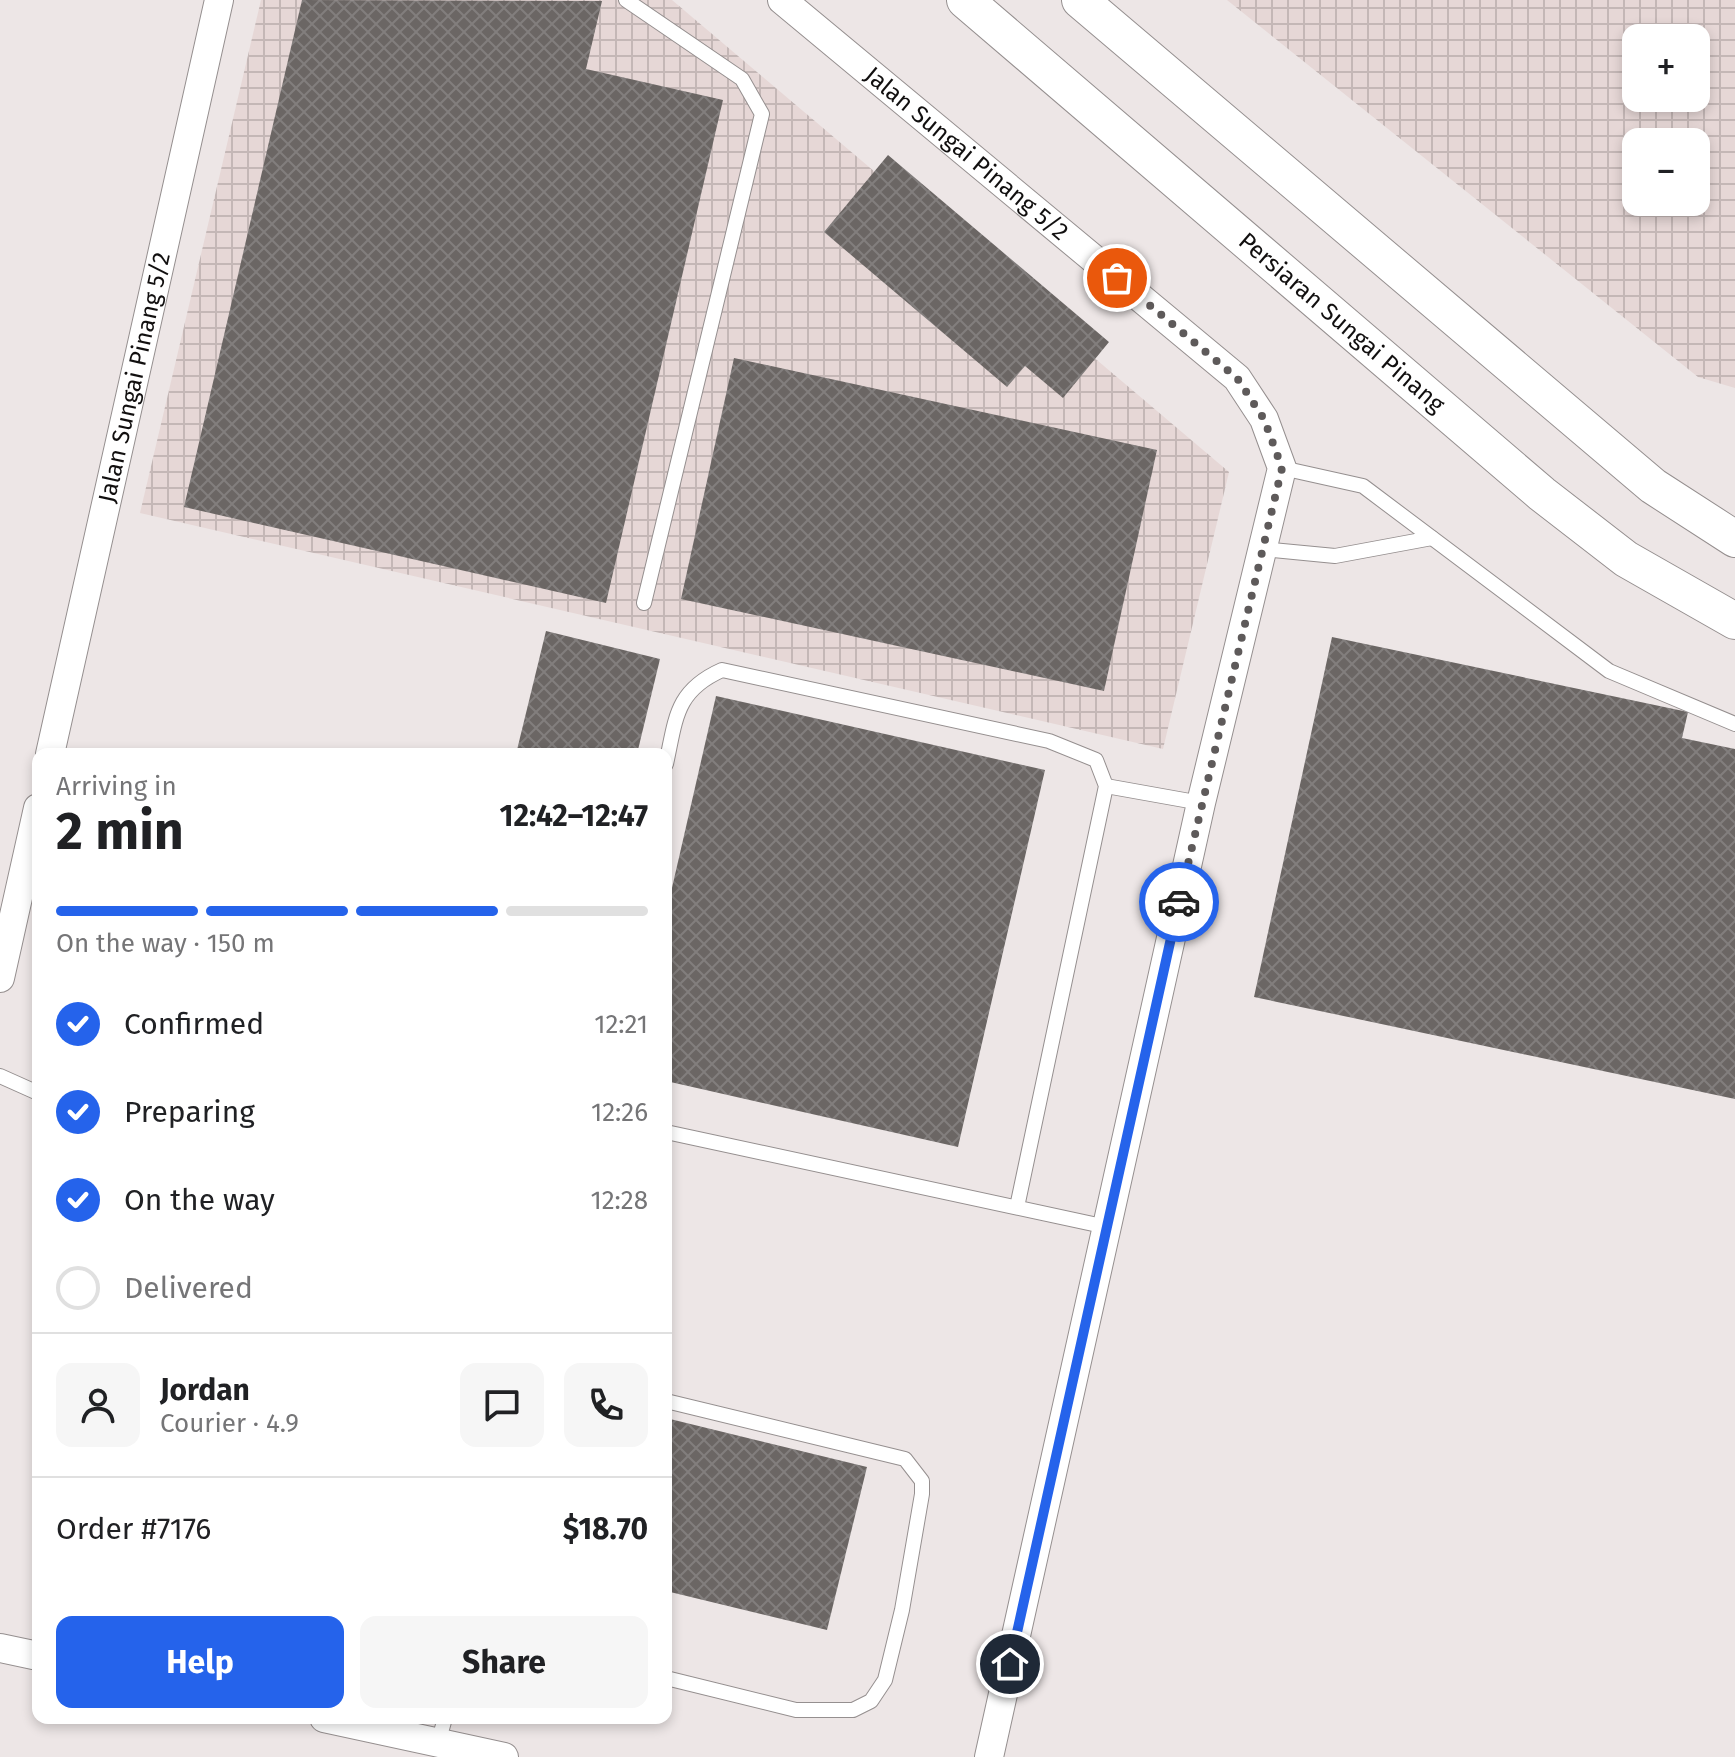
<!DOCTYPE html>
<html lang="en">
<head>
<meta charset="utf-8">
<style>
	body { margin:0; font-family:"Fira Sans",sans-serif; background:#f6f6f6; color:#202124; height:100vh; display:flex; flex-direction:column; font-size:30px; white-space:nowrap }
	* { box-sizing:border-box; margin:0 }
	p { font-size:26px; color:#757577 }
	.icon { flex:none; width:44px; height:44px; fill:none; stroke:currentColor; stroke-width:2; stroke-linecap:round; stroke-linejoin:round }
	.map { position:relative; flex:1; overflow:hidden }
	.panel { position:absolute; left:32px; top:748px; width:640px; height:976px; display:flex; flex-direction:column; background:#fff; border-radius:16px; box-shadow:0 4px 12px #0003 }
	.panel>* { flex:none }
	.tools { position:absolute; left:1622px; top:24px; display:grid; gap:16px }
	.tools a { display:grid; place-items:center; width:88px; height:88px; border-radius:16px; background:#fff; box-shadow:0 4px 12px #0003; font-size:40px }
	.pin { position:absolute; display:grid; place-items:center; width:68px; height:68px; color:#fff; margin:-34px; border:4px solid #fff; border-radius:50%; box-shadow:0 2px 8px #0007 }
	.courier { position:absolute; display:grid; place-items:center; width:80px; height:80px; margin:-40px; border:6px solid #2563eb; border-radius:50%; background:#fff; color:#222; box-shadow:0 2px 10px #0007 }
	.headline em { font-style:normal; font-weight:700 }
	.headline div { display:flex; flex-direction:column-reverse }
	.headline { display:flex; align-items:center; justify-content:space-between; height:136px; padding:0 24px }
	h1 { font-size:52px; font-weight:700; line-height:60px }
	.bar { display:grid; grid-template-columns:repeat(4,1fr); gap:12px 8px; align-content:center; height:96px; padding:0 24px }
	.bar i { height:10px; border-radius:6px; background:#e0e0e0 }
	.bar .on { background:#2563eb }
	.bar p { grid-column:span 4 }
	.line { display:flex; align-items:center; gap:20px; padding:0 24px; border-top:2px solid #e0e0e0 }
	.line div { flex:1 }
	.round { display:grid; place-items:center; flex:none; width:84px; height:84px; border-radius:16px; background:#f6f6f6 }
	ol { padding:0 24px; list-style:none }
	li { display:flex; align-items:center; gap:24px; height:88px }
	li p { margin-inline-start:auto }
	li .icon { padding:8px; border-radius:50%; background:#2563eb; color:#fff; stroke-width:4 }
	li:last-child { color:#757577 }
	li i { width:44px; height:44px; border:4px solid #e0e0e0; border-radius:50% }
	.button { display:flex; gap:16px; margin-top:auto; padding:16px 24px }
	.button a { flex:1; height:92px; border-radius:16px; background:#2563eb; color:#fff; font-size:32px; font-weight:700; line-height:92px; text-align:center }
	.button a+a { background:#f6f6f6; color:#202124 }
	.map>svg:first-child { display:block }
	.industrial { fill:url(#industrial-grid); fill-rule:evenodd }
	.building { fill:url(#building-cross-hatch) }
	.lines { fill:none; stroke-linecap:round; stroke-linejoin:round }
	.service-casing { stroke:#958f8f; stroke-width:16 }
	.minor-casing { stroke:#958f8f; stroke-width:30 }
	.tertiary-casing { stroke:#958f8f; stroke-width:38 }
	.service { stroke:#fff; stroke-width:14 }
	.minor { stroke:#fff; stroke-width:28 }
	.tertiary { stroke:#fff; stroke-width:36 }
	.done { stroke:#5e5a5a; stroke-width:8; stroke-dasharray:0 14.4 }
	.route { stroke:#2563eb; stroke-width:10 }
	.labels { text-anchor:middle; stroke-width:8; stroke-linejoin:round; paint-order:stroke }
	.street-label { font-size:24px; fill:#110f0f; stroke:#faf3f3 }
</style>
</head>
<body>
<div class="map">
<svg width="1735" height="1757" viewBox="0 0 1735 1757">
	<defs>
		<pattern id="industrial-grid" width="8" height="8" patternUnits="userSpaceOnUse" patternTransform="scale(2)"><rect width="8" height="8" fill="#e6d7d6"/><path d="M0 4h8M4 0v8" fill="none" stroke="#c4b7b6"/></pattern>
		<pattern id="building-cross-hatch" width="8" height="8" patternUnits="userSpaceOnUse" patternTransform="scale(2)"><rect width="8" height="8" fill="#6b6664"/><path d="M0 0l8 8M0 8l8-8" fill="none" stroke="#827e7d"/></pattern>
	</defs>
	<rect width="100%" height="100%" fill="#ede6e6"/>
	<g class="industrial">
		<polygon points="261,0 672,0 1229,472 1163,749 140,513"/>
		<path d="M1227 0H1735V388L1698 377ZM1636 38H1696V98H1636ZM1636 142H1696V202H1636Z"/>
	</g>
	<g class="building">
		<polygon points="302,0 602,1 586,69 723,100 606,603 184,507"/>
		<polygon points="888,155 1109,342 1063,398 1025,366 1007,387 824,232"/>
		<polygon points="734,358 1157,450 1104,691 681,599"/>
		<polygon points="546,631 660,659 637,754 516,754"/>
		<polygon points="1332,637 1688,712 1682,738 1735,749 1735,1099 1254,997"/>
		<polygon points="716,696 1045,770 958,1147 666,1081 666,914"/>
		<polygon points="666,1418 867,1467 827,1630 666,1591"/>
	</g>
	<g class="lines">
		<defs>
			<g id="service">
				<polyline points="626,0 742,79 762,114 644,603"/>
				<polyline points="1282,468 1363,486 1609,671 1735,724"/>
				<polyline points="1263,549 1335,556 1432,538"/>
				<path d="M666 764C676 719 675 691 722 670L1049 741 1096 760 1106 786 1017 1207"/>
				<polyline points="1106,786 1201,803"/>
				<polyline points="0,1076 38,1093"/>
				<polyline points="666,1132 1107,1227"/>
				<polyline points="666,1401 905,1459 922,1481 922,1494 902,1610 885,1680 871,1701 853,1710 796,1710 666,1678"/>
				<polyline points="438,1743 445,1718"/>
			</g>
			<g id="minor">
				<path id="s1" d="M782 0 1237 378 1264 419 1282 468 1201 803 989 1757"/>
				<path id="s2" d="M50 754 219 0"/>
				<polyline points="0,978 38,808"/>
				<polyline points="0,1648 38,1656"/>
				<polyline points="324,1718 504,1757"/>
			</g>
			<g id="tertiary">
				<path id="s3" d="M965 0 1542 494 1626 559 1735 621"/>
				<polyline points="1080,0 1653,486 1735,539"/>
			</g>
		</defs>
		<use href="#service" class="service-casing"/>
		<use href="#minor" class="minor-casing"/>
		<use href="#tertiary" class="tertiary-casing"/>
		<use href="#service" class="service"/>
		<use href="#minor" class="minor"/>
		<use href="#tertiary" class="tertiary"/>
	</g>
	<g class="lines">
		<polyline class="done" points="1117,278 1237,378 1264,419 1282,468 1179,902"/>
		<polyline class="route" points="1010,1664 1179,902"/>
	</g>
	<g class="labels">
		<g class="street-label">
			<text dy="8" stroke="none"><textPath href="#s1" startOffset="240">Jalan Sungai Pinang 5/2</textPath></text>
			<text dy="8" stroke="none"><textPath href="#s3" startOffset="496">Persiaran Sungai Pinang</textPath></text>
			<text dy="8" stroke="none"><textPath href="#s2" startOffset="386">Jalan Sungai Pinang 5/2</textPath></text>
		</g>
	</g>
</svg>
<div class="tools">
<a>+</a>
<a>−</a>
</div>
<div class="pin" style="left:1117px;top:278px;background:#ea580c"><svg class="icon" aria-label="bag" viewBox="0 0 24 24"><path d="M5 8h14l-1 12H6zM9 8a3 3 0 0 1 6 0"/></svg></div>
<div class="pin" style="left:1010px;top:1664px;background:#1f2937"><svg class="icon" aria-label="home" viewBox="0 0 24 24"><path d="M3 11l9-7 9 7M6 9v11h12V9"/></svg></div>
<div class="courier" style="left:1179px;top:902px"><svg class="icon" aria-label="car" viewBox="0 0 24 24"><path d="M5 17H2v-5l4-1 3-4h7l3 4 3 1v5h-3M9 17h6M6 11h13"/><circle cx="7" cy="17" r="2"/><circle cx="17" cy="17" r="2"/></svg></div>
<section class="panel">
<div class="headline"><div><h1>2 min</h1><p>Arriving in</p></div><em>12:42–12:47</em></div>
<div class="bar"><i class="on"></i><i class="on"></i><i class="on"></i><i></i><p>On the way · 150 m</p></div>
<ol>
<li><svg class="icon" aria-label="check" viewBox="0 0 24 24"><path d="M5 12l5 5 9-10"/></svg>Confirmed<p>12:21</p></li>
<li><svg class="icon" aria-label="check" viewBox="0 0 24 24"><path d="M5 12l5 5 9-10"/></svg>Preparing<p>12:26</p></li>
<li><svg class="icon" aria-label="check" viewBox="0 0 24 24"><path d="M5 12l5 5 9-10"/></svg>On the way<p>12:28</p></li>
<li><i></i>Delivered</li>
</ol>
<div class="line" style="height:144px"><a class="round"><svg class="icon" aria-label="person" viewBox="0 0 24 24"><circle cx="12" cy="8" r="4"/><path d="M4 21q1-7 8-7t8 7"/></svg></a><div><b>Jordan</b><p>Courier · 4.9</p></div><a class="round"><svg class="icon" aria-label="chat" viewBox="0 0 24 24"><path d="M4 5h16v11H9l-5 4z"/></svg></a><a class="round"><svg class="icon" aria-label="phone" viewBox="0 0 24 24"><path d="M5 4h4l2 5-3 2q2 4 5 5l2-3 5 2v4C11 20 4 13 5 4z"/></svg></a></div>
<div class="line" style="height:104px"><div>Order #7176</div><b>$18.70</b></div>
<div class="button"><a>Help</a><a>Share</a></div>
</section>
</div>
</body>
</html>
